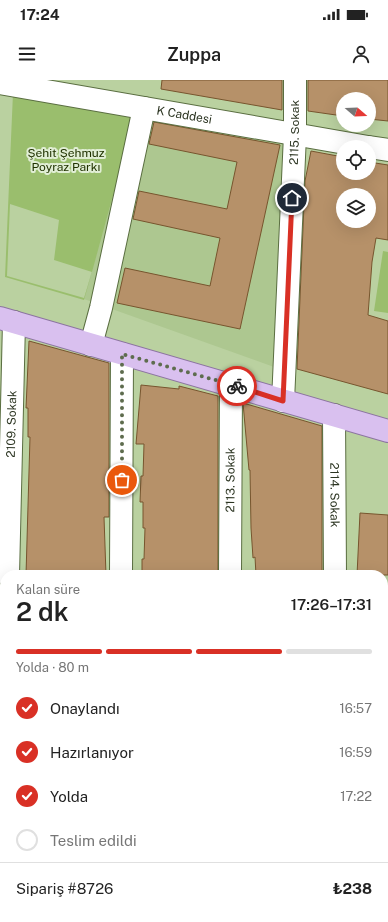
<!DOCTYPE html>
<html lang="tr">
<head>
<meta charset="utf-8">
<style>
	body { margin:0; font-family:"Public Sans",sans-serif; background:#f6f6f6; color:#222; height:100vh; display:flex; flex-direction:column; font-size:15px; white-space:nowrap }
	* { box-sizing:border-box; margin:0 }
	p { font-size:13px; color:#767676 }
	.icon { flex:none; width:22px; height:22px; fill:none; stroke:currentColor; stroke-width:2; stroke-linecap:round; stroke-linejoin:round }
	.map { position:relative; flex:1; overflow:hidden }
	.details { position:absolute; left:0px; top:490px; width:388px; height:352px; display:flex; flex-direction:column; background:#fff; border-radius:16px 16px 0 0; box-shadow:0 4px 16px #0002 }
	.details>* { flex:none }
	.needle { width:26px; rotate:109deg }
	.fabs { position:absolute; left:336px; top:12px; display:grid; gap:8px }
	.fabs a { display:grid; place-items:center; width:40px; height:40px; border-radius:50%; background:#fff; box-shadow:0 4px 16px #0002; font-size:20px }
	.pin { position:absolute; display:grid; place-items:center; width:34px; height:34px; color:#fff; margin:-17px; border:2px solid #fff; border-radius:50%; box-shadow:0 1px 4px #0007 }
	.courier { position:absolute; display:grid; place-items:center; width:40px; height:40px; margin:-20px; border:3px solid #d93025; border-radius:50%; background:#fff; color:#222; box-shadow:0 1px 5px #0007 }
	.headline em { font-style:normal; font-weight:600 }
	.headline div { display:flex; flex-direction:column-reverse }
	.headline { display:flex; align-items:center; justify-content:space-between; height:68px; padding:0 16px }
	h1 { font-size:26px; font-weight:600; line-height:30px }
	.bar { display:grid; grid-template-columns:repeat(4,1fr); gap:6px 4px; align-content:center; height:48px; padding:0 16px }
	.bar i { height:5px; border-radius:3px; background:#e0e0e0 }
	.bar .selected { background:#d93025 }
	.bar p { grid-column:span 4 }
	.line { display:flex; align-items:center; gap:10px; padding:0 16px; border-top:1px solid #e0e0e0 }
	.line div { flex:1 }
	ol { padding:0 16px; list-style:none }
	li { display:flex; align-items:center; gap:12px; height:44px }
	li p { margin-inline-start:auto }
	li .icon { padding:4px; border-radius:50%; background:#d93025; color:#fff; stroke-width:4 }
	li:last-child { color:#767676 }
	li i { width:22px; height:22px; border:2px solid #e0e0e0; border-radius:50% }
	.status { display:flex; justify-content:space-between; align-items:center; height:28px; padding:0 20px; background:#fff; direction:ltr }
	.status svg { height:11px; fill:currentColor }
	header { display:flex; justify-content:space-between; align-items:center; height:52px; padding:0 16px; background:#fff; font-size:18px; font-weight:600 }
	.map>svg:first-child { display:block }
	.built { fill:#adc790 }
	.green { fill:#9abe6d; fill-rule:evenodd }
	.building { fill:#b69169; stroke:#77552e; fill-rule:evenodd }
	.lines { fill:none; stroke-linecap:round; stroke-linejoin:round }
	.minor-casing { stroke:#5a6e41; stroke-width:24 }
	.major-casing { stroke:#8c74a0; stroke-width:24 }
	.minor { stroke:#fff; stroke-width:22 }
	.major { stroke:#d9c0ef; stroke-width:22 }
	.done { stroke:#5e6c4e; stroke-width:4; stroke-dasharray:0 7.2 }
	.route { stroke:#d93025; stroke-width:5 }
	.labels { text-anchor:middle; stroke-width:4; stroke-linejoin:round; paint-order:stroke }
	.street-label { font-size:12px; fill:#2c3522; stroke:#e1eed5 }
	.park-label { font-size:12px; fill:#203200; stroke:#e1eed5 }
</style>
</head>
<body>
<div class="status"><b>17:24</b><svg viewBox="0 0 49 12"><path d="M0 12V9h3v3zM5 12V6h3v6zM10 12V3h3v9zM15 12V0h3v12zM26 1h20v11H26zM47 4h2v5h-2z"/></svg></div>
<header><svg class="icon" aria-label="menu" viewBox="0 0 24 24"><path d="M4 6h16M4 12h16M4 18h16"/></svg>Zuppa<svg class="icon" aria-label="person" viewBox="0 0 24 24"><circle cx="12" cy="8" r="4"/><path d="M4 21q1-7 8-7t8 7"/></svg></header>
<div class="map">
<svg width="388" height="842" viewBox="0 0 388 842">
	<rect width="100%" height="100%" fill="#bad1a0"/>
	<polygon class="built" points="135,35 285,63 274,287 84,219"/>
	<g class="green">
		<path d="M13 13 135 35 92 192 84 220 5 197ZM10 124 59 140 54 180 92 192 84 218 7 196Z"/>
		<polygon points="383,171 388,172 388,233 374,231"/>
	</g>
	<g class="building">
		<polygon points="162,0 282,0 282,30 161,9"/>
		<polygon points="308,0 388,0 388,41 369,39 369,19 343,19 343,36 308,31"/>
		<polygon points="154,42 280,65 240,249 117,223 125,188 210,206 220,158 133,139 139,111 227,129 237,82 149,64"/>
		<path d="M311 71 343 77V93H369V82L388 85V160L376 158 372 182 368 235 388 241V314L297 289 305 101ZM343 115H369V141H343Z"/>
		<polygon points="29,261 109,283 109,437 104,437 106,495 26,495 30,357 28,357 28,328 26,328"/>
		<polygon points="141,305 179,309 179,306 218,316 218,495 142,495 142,479 144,479 145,448 143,448 143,422 140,422 141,396 143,396 144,364 136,364"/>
		<polygon points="243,323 322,346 322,495 256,495 255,477 253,478 251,448 250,390 249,390"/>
		<polygon points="360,433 388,435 388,495 357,495"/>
	</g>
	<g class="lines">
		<defs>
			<g id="minor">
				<path id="s1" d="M0 3 368 67"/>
				<polyline points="369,67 388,70"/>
				<polyline points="91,265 101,228 144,28"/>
				<path id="s2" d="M283 321 295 55V0"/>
				<path id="s3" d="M334 335 335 495"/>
				<path id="s4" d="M8 495 14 242"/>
				<polyline points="121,495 122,274"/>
				<path id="s5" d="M230 495 231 304"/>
				<polyline points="0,603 5,603"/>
				<polyline points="0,806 5,635"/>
				<polyline points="230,837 230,842"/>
				<polyline points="338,837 338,842"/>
				<polyline points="0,840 4,842"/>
				<polyline points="120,842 120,837"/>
			</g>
			<polyline id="major" points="0,238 388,351"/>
		</defs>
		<use href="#minor" class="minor-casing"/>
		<use href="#major" class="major-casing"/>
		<use href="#minor" class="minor"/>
		<use href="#major" class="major"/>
	</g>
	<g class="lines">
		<polyline class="done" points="122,400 122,274 237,306"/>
		<polyline class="route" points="237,306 283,321 292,118"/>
	</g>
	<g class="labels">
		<g class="street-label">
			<text dy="4" stroke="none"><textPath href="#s1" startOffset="187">K Caddesi</textPath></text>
			<text dy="4" stroke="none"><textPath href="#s2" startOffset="269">2115. Sokak</textPath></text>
			<text dy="4" stroke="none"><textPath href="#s4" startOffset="151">2109. Sokak</textPath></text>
			<text dy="4" stroke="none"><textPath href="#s5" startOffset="95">2113. Sokak</textPath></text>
			<text dy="4" stroke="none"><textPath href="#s3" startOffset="80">2114. Sokak</textPath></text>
		</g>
		<g class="park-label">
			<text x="66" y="77">Şehit Şehmuz<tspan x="66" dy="14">Poyraz Parkı</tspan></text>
		</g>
	</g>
</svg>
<div class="fabs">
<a><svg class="needle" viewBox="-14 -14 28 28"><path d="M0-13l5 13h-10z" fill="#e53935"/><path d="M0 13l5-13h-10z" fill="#767676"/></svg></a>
<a><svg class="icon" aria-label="locate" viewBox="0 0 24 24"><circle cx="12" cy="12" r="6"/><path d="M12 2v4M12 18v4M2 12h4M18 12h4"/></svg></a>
<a><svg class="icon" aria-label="layers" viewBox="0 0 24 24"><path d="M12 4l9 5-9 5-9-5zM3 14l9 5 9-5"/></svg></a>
</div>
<div class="pin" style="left:122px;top:400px;background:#ea580c"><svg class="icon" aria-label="bag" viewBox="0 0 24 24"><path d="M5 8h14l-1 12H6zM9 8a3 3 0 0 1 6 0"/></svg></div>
<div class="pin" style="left:292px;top:118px;background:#1f2937"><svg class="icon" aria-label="home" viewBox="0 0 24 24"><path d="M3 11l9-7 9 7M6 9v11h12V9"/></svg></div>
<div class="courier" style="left:237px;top:306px"><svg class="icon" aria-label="bike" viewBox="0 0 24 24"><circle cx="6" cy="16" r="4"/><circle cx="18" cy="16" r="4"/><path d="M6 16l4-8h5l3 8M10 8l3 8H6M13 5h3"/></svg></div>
<section class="details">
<div class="headline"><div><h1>2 dk</h1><p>Kalan süre</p></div><em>17:26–17:31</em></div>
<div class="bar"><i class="selected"></i><i class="selected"></i><i class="selected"></i><i></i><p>Yolda · 80 m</p></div>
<ol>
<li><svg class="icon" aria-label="check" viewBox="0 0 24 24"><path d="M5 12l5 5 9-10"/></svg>Onaylandı<p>16:57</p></li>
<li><svg class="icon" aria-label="check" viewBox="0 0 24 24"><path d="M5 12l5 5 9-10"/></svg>Hazırlanıyor<p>16:59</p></li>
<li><svg class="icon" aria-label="check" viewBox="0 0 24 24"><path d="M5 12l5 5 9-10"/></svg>Yolda<p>17:22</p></li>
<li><i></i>Teslim edildi</li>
</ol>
<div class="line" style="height:52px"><div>Sipariş #8726</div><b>₺238</b></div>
</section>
</div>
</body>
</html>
